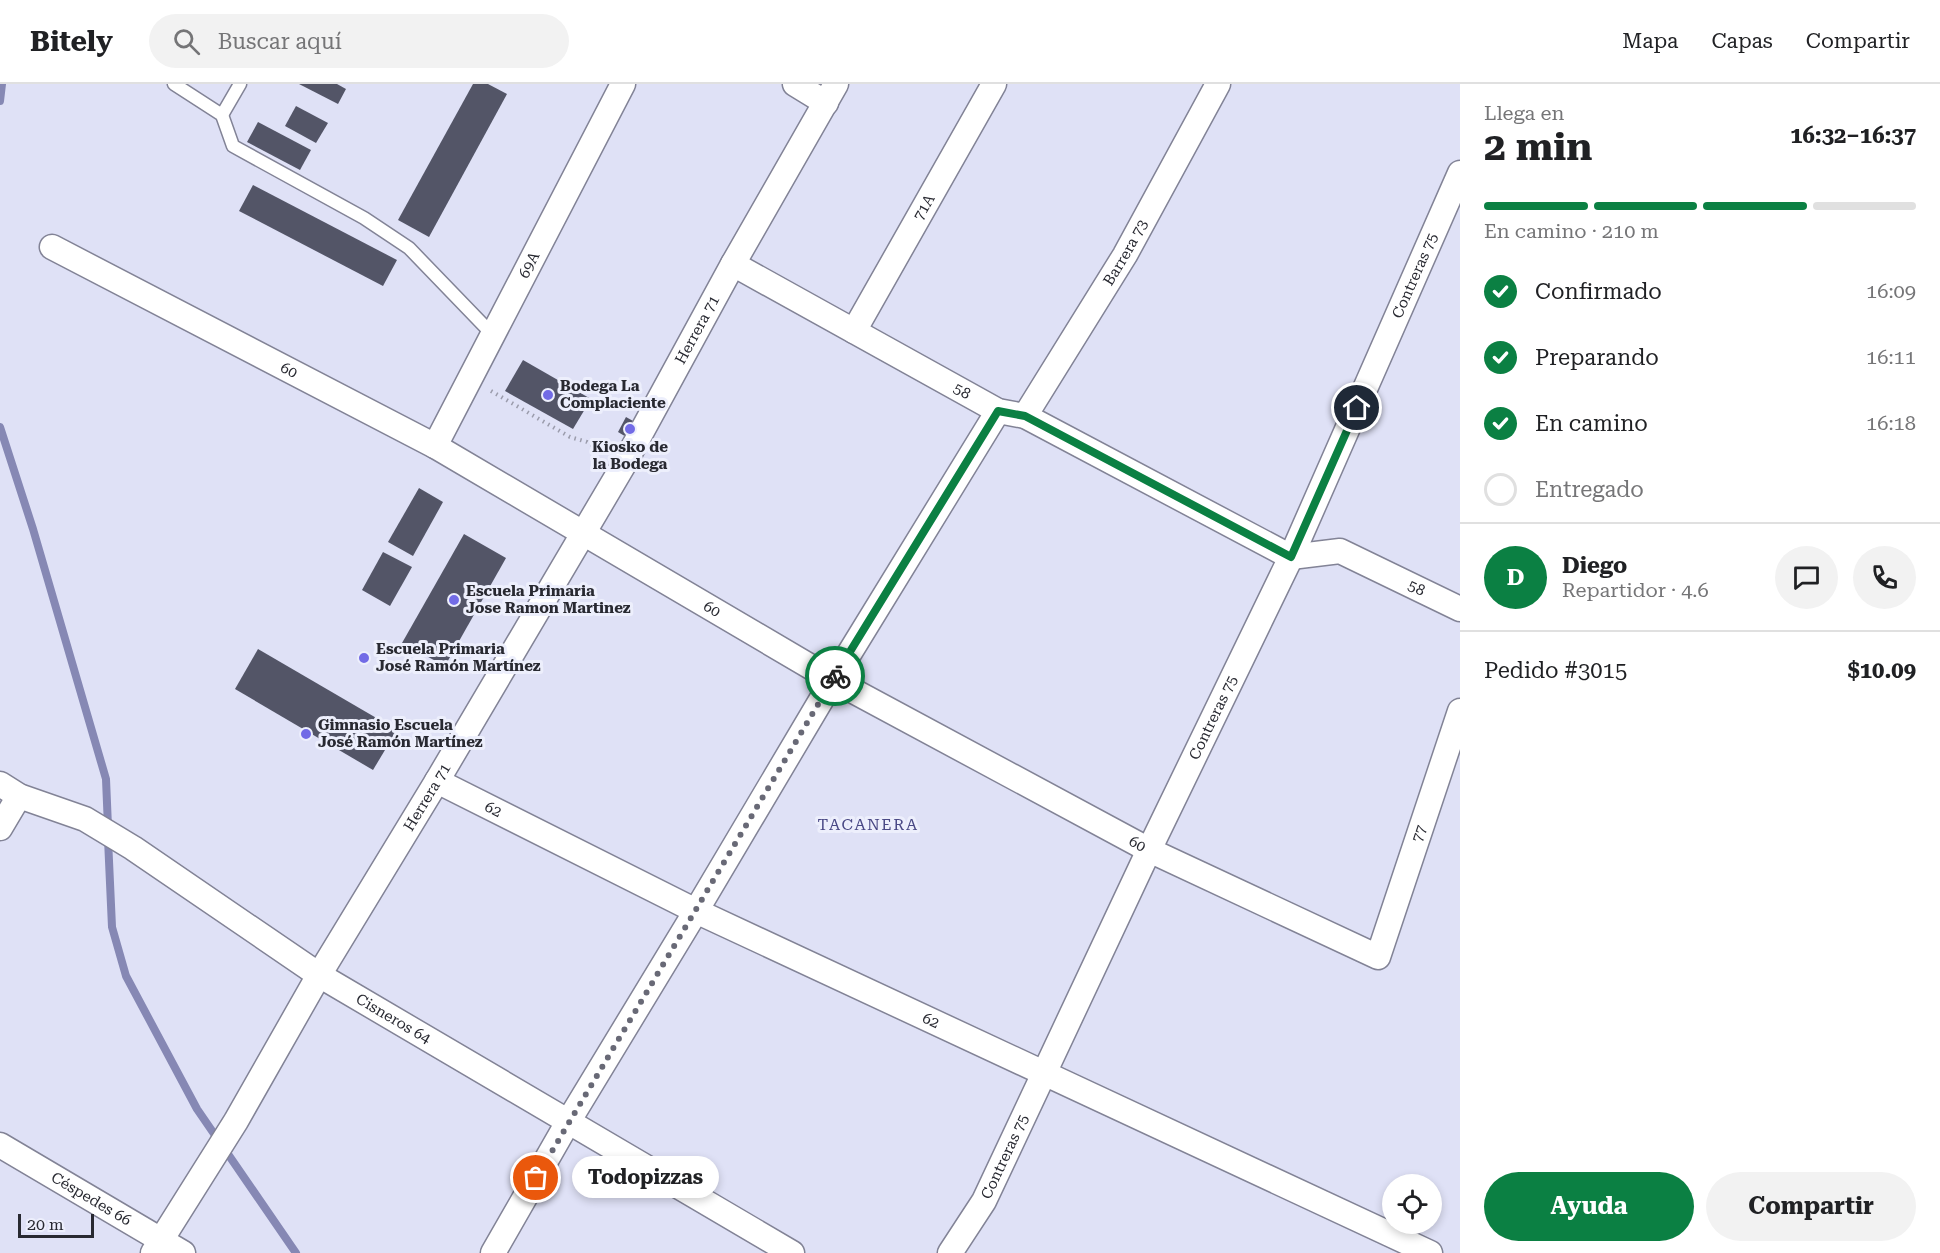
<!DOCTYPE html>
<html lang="es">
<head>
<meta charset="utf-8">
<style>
	body { margin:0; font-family:"Roboto Serif",serif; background:#f2f2f2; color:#202124; height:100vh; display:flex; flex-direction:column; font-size:22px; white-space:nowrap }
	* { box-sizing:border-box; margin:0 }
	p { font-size:20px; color:#757577 }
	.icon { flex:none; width:33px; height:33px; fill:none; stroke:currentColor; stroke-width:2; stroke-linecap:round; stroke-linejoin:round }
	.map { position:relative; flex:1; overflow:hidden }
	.drawer { display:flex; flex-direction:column; background:#fff; width:480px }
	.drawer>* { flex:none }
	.buttons { position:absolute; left:1382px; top:1090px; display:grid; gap:12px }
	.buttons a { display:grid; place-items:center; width:60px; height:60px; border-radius:50%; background:#fff; box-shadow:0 3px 9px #0003; font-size:30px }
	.scale { position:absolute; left:18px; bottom:15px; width:76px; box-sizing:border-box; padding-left:6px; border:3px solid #282931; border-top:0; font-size:16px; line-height:21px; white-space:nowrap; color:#282931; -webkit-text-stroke:4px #edeffc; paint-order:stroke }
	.pin { position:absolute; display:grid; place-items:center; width:51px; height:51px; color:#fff; margin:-26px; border:3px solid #fff; border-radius:50%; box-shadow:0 2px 6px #0007 }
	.courier { position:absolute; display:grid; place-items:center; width:60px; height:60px; margin:-30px; border:4px solid #0b8043; border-radius:50%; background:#fff; color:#222; box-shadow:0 2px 8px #0007 }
	.bubble { position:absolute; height:42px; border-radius:21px; background:#fff; box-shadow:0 3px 9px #0003; font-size:20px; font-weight:700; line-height:42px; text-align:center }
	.overview em { font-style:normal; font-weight:700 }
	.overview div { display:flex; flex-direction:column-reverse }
	.overview { display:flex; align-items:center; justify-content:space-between; height:102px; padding:0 24px }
	h1 { font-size:39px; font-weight:700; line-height:45px }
	.bar { display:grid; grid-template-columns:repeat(4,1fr); gap:9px 6px; align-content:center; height:72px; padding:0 24px }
	.bar i { height:8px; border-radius:4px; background:#e0e0e0 }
	.bar .on { background:#0b8043 }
	.bar p { grid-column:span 4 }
	.line { display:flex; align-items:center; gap:15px; padding:0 24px; border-top:2px solid #e0e0e0 }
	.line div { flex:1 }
	.round { display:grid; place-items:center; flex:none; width:63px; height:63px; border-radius:32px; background:#f2f2f2 }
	ol { padding:0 24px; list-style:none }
	li { display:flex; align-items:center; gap:18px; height:66px }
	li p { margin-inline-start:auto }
	li .icon { padding:6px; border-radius:50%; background:#0b8043; color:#fff; stroke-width:4 }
	li:last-child { color:#757577 }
	li i { width:33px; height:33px; border:3px solid #e0e0e0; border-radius:50% }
	.action { display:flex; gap:12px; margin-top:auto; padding:12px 24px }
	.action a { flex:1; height:69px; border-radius:36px; background:#0b8043; color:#fff; font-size:24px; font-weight:700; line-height:69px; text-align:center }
	.action a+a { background:#f2f2f2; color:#202124 }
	header { display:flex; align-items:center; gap:36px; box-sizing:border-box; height:84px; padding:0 30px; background:#fff; border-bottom:2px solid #e0e0e0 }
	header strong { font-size:28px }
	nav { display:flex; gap:33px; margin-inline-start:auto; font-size:21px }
	.search { width:420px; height:54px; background:#f2f2f2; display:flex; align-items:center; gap:15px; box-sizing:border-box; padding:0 21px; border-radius:33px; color:#757577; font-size:22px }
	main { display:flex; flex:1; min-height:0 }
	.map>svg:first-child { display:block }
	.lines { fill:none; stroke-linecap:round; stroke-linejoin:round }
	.stream { stroke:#8688b4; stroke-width:8 }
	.building { fill:#535567 }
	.lane-casing { stroke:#828396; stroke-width:15 }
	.street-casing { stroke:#828396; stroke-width:27 }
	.path { stroke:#9b9cac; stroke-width:4; stroke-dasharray:1.5 4.5; stroke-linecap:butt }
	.lane { stroke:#fff; stroke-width:12 }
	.street { stroke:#fff; stroke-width:24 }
	.done { stroke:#686976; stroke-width:6; stroke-dasharray:0 10.8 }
	.route { stroke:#0b8043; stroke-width:8 }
	.poi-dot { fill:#726be6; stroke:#edeffc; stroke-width:2 }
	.labels { text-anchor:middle; stroke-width:6; stroke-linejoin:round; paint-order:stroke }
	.street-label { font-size:15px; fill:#282931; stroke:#edeffc }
	.poi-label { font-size:15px; font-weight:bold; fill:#282931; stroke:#edeffc; text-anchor:start }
	.neighbourhood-label { font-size:16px; letter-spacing:1.5px; fill:#494885; stroke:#edeffc }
</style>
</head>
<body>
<header>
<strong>Bitely</strong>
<div class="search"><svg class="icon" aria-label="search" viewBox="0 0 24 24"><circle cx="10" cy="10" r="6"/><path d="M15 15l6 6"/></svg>Buscar aquí</div>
<nav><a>Mapa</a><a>Capas</a><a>Compartir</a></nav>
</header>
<main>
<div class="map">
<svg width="1460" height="1169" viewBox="0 0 1460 1169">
	<rect width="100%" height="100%" fill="#dfe1f6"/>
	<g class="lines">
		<g class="stream">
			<polyline points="0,17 2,0"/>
			<polyline points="0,343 33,445 106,695 108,743"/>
			<polyline points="108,755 112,843 126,892 197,1025 296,1169"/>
		</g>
	</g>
	<g class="building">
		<polygon points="299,0 337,0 346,5 338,20"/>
		<polygon points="473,0 488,0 507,10 429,153 398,136"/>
		<polygon points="296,22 328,39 316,59 285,42"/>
		<polygon points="258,38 311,66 300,86 247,58"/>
		<polygon points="253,101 397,176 383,202 239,127"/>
		<polygon points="523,276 591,315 573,345 505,307"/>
		<polygon points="626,333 642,342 633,357 618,348"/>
		<polygon points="419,404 443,418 413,472 388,458"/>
		<polygon points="464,450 506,474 445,582 402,559"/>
		<polygon points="383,468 412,483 390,522 362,506"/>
		<polygon points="258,565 397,646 373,686 235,605"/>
	</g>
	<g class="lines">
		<defs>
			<g id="lane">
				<polyline points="174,0 222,31 233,62 364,134 409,164 493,251"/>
				<polyline points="222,31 240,0"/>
			</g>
			<g id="street">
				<polyline points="795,0 826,19"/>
				<path id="s1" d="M52 163 435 362 833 596 1149 766 1378 873 1460 627"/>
				<path id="s2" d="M733 180 998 327 1025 332 1291 473 1340 467 1460 525"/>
				<path id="s3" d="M854 247 994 0"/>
				<path id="s4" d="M1025 332 1125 171 1218 0"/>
				<path id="s5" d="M435 362 623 0"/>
				<path id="s6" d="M437 697 696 827 1430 1169"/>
				<path id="s7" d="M0 700 19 712 85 735 133 764 319 891 792 1169"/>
				<polyline points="0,744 19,712"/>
				<path id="s8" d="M0 1061 183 1169"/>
				<path id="s9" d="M153 1169 236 1037 319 891 437 697 623 382 733 180 836 0"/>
				<polyline points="493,1169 568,1038 696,827 833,596 998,327"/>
				<path id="s10" d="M950 1169 984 1117 1149 766 1291 473 1460 89"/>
			</g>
		</defs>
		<use href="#lane" class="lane-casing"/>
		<use href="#street" class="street-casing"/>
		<polyline class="path" points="491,307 570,353 587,358 603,368"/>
		<use href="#lane" class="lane"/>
		<use href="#street" class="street"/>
	</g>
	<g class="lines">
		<polyline class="done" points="536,1094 835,592"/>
		<polyline class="route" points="835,592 998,327 1025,332 1291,473 1357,324"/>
	</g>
	<g class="poi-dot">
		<circle cx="548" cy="311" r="6"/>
		<circle cx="630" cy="345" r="6"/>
		<circle cx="454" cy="516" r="6"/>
		<circle cx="364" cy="574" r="6"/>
		<circle cx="306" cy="650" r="6"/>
	</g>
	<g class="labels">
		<g class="street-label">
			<text dy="5" stroke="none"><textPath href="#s3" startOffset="142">71A</textPath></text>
			<text dy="5" stroke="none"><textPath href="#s4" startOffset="192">Barrera 73</textPath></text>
			<text dy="5" stroke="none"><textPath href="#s5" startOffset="204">69A</textPath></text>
			<text dy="5" stroke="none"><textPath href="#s10" startOffset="1083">Contreras 75</textPath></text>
			<text dy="5" stroke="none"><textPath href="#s9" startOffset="1072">Herrera 71</textPath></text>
			<text dy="5" stroke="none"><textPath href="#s1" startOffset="267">60</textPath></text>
			<text dy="5" stroke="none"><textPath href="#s2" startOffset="262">58</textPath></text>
			<text dy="5" stroke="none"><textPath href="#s2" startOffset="766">58</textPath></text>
			<text dy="5" stroke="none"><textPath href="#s1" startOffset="753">60</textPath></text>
			<text dy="5" stroke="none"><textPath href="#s10" startOffset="597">Contreras 75</textPath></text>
			<text dy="5" stroke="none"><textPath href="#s9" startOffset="532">Herrera 71</textPath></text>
			<text dy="5" stroke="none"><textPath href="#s6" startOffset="63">62</textPath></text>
			<text dy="5" stroke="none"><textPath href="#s1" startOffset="1635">77</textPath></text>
			<text dy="5" stroke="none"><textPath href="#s1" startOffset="1239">60</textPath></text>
			<text dy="5" stroke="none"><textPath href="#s7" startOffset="460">Cisneros 64</textPath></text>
			<text dy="5" stroke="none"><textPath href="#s6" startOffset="549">62</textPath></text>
			<text dy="5" stroke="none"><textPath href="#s10" startOffset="111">Contreras 75</textPath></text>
			<text dy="5" stroke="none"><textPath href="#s8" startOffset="106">Céspedes 66</textPath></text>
		</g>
		<g class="poi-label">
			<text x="560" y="307">Bodega La<tspan x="560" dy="17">Complaciente</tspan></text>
			<text x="630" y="368" text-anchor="middle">Kiosko de<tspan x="630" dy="17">la Bodega</tspan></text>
			<text x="466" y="512">Escuela Primaria<tspan x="466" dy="17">Jose Ramon Martinez</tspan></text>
			<text x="376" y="570">Escuela Primaria<tspan x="376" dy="17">José Ramón Martínez</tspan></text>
			<text x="318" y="646">Gimnasio Escuela<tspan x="318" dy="17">José Ramón Martínez</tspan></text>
		</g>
		<g class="neighbourhood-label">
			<text x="868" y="746">TACANERA</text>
		</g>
	</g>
</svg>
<div class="buttons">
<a><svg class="icon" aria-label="locate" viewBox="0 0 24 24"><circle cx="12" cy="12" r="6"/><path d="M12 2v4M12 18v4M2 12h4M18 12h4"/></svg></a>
</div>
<div class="scale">20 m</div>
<div class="pin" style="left:536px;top:1094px;background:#ea580c"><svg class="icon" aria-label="bag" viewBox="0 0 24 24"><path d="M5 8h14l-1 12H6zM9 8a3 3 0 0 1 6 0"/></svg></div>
<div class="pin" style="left:1357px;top:324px;background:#1f2937"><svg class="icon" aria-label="home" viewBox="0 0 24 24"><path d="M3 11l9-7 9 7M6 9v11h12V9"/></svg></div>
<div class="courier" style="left:835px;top:592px"><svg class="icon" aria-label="bike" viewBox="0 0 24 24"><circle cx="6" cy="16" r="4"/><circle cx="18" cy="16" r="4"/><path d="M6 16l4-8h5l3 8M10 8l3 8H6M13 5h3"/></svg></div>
<div class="bubble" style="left:572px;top:1072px;width:147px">Todopizzas</div>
</div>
<section class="drawer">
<div class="overview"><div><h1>2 min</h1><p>Llega en</p></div><em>16:32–16:37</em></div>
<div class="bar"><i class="on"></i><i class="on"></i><i class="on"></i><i></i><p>En camino · 210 m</p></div>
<ol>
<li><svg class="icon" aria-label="check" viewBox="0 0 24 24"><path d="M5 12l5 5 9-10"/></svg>Confirmado<p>16:09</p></li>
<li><svg class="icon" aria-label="check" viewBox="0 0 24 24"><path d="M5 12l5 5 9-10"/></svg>Preparando<p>16:11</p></li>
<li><svg class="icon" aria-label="check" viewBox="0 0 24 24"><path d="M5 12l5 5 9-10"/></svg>En camino<p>16:18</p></li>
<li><i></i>Entregado</li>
</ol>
<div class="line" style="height:108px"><b class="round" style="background:#0b8043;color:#fff">D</b><div><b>Diego</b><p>Repartidor · 4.6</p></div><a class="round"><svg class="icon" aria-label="chat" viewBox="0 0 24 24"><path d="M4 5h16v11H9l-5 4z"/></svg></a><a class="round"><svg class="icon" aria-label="phone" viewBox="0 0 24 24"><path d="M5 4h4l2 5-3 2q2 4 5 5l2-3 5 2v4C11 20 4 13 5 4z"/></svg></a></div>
<div class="line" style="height:78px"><div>Pedido #3015</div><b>$10.09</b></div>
<div class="action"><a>Ayuda</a><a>Compartir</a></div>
</section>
</main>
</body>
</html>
